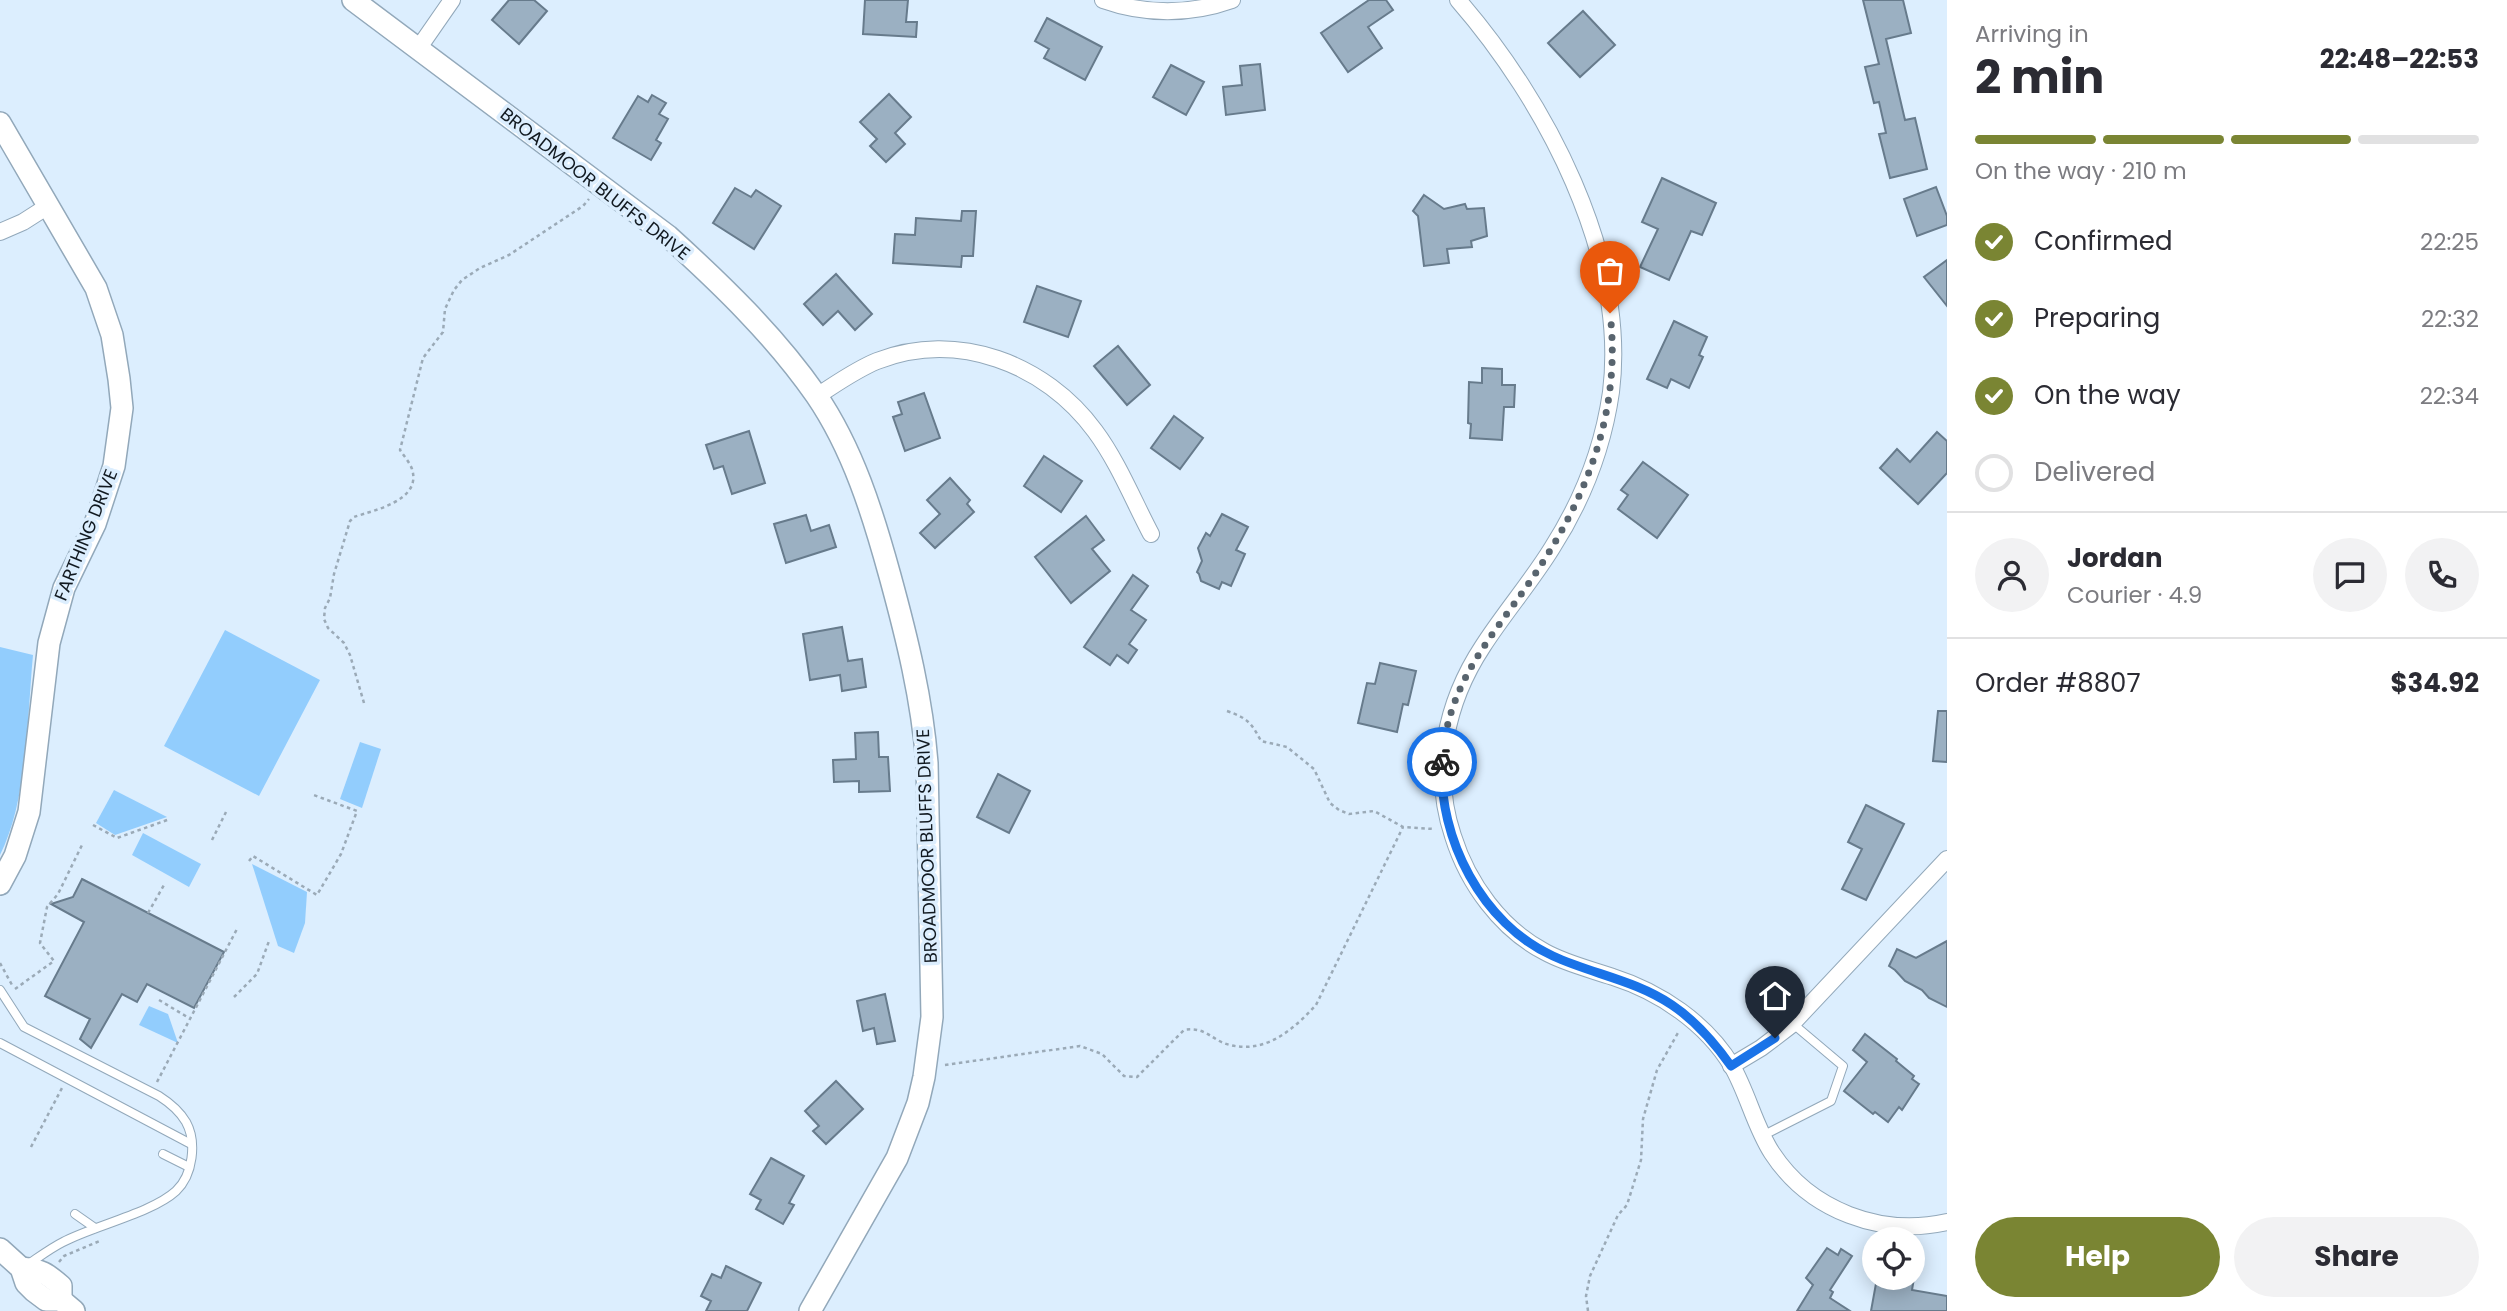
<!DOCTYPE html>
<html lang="en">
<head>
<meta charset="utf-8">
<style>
	body { margin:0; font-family:Poppins,sans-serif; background:#f2f2f3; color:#2b2b33; height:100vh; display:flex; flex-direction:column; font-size:26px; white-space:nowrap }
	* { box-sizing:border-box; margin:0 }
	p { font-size:23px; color:#7c7c81 }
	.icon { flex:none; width:38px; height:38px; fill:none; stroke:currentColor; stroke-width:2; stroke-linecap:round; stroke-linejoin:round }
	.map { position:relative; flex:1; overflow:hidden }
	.details { display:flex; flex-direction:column; background:#fff; width:560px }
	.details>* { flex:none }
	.controls { position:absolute; left:1862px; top:1227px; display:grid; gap:14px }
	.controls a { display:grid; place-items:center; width:63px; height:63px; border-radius:50%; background:#fff; box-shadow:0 4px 18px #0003; font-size:35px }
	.pin { position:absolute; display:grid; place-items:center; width:60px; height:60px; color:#fff; margin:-72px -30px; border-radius:50% 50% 50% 0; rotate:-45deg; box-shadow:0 0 7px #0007 }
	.pin .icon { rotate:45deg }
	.courier { position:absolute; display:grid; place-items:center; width:70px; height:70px; margin:-35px; border:5px solid #1a73e8; border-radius:50%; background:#fff; color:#222; box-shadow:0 2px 9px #0007 }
	.head em { font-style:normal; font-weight:700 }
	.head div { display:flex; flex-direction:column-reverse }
	.head { display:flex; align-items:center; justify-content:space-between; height:119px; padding:0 28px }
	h1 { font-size:46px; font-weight:700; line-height:52px }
	.bar { display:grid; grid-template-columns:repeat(4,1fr); gap:10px 7px; align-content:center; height:84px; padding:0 28px }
	.bar i { height:9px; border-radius:5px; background:#e1e1e2 }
	.bar .selected { background:#7a8533 }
	.bar p { grid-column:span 4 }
	.line { display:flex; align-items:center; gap:18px; padding:0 28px; border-top:2px solid #e1e1e2 }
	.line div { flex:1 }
	.round { display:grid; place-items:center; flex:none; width:74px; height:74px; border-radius:37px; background:#f2f2f3 }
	ol { padding:0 28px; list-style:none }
	li { display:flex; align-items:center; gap:21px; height:77px }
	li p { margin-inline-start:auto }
	li .icon { padding:7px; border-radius:50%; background:#7a8533; color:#fff; stroke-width:4 }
	li:last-child { color:#7c7c81 }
	li i { width:38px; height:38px; border:4px solid #e1e1e2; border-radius:50% }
	.primary-button { display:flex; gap:14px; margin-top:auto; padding:14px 28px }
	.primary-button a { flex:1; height:80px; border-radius:42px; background:#7a8533; color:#fff; font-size:28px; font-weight:700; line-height:80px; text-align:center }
	.primary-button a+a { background:#f2f2f3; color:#2b2b33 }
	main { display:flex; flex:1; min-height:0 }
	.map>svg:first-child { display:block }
	.green { fill:#92cdfd }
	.building { fill:#9bb0c2; stroke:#677b8c; stroke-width:2 }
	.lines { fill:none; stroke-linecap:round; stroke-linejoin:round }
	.lane-casing { stroke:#92a8ba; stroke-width:10 }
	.street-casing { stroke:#92a8ba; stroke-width:18 }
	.secondary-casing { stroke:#92a8ba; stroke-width:24 }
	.path { stroke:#9baab7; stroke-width:2.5; stroke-dasharray:3.5 3.5; stroke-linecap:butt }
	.lane { stroke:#fff; stroke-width:8 }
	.street { stroke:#fff; stroke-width:16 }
	.secondary { stroke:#fff; stroke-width:21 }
	.done { stroke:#58646e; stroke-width:7; stroke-dasharray:0 12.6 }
	.route { stroke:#1a73e8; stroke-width:9 }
	.labels { text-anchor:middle; stroke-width:7; stroke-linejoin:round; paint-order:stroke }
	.street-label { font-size:18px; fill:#111920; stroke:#dceefe }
</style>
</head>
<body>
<main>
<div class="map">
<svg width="1947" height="1311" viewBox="0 0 1947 1311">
	<rect width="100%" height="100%" fill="#dceefe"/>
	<g class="green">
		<polygon points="225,630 320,680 259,796 164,746"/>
		<path d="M0 647 33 655C27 718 28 799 0 855Z"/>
		<polygon points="360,742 381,749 362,808 340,799"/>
		<polygon points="114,790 167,817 115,835 96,823"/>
		<polygon points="143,833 201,864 189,887 132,855"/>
		<polygon points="252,864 307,892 305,923 294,953 278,946"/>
		<polygon points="149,1006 168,1014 178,1043 139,1025"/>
	</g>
	<g class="building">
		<polygon points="509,0 534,0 547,11 519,44 492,20"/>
		<polygon points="865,0 908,0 906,22 917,22 916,37 863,34"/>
		<polygon points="1369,0 1386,0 1393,10 1368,27 1382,48 1348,72 1321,33"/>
		<polygon points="1863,0 1903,0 1911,33 1886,39 1905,120 1915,118 1927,169 1890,178 1879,134 1886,133 1879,102 1874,103 1865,67 1879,64"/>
		<polygon points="1583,11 1615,45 1580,77 1548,43"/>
		<polygon points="1047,18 1102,47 1085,80 1044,58 1049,49 1035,41"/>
		<polygon points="1260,64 1265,110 1226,115 1223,87 1242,85 1240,66"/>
		<polygon points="1171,65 1204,82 1186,115 1153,97"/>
		<polygon points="889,94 911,117 895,133 905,144 886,162 870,146 877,139 860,122"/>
		<polygon points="652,95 666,103 659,114 668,119 656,140 661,143 651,160 613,138 638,96 648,102"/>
		<polygon points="1662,178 1716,203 1702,235 1691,231 1669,280 1640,267 1658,229 1642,222"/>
		<polygon points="1936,187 1947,216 1947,225 1917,236 1904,199"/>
		<polygon points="735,188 751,197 756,190 781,206 754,249 713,223"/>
		<polygon points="1424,195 1444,209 1465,204 1467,209 1484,208 1487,236 1471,241 1472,247 1447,249 1449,263 1424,266 1418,216 1413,211"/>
		<polygon points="962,211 976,211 973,256 962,256 961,267 893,263 895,234 915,235 916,218 961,221"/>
		<polygon points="1947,260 1947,306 1924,277"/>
		<polygon points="836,274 872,314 855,330 838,311 823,325 804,304"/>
		<polygon points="1037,286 1081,301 1068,337 1024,322"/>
		<polygon points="1674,321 1707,337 1699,355 1703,357 1689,388 1671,379 1667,388 1647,379"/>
		<polygon points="1118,346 1150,385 1127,405 1094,366"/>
		<polygon points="1482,368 1502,369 1502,385 1515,385 1514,407 1504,407 1502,440 1470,438 1471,424 1468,423 1469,382 1482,383"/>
		<polygon points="924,393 940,438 905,451 893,417 902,414 898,402"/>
		<polygon points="1174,416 1203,438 1180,469 1151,448"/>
		<polygon points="749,431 765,483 732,494 723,466 714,469 706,445"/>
		<polygon points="1937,432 1947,441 1947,473 1918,504 1880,468 1897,449 1910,462"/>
		<polygon points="1044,456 1082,481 1061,512 1024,486"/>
		<polygon points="1643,462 1688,495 1657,538 1618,509 1628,495 1621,490"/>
		<polygon points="950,478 970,500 967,504 974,512 935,548 920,533 940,514 927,500"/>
		<polygon points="1222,514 1248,527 1236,550 1245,554 1231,586 1222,582 1219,589 1201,581 1199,574 1197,572 1202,561 1198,548 1206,533 1210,536"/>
		<polygon points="806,515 811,531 829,525 836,547 786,563 774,524"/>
		<polygon points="1086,516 1104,540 1092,549 1110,571 1071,603 1035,557"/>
		<polygon points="1133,575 1148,586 1131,610 1146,620 1129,644 1137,650 1128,663 1117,655 1110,665 1084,647"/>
		<polygon points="842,627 848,661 862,659 866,687 842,691 840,675 810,680 803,634"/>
		<polygon points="1380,663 1416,671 1408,705 1403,704 1397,732 1358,723 1367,683 1375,684"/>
		<polygon points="1938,711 1947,711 1947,762 1933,761"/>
		<polygon points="878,732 879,757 888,757 890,791 859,792 859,781 834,782 833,760 856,759 855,733"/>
		<polygon points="998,774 1030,791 1009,833 977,817"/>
		<polygon points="1866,805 1904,824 1866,900 1842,889 1862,849 1848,842"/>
		<polygon points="82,879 224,952 194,1008 147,984 137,1002 122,994 91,1048 80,1039 90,1019 45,996 84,922 51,904 73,897"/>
		<polygon points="1947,941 1947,1007 1929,998 1922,990 1905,981 1895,970 1889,966 1897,949 1916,958"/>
		<polygon points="885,994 895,1041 877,1044 874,1028 863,1031 857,1001"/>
		<polygon points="1865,1034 1897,1059 1896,1061 1914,1076 1912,1079 1919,1084 1902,1110 1899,1107 1888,1122 1875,1112 1873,1114 1844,1091 1867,1062 1853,1050"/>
		<polygon points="836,1081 863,1109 826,1144 813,1131 819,1126 805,1111"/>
		<polygon points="771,1158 804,1176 789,1203 794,1205 783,1224 756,1209 761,1200 750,1194"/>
		<polygon points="1827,1248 1838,1255 1841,1249 1852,1256 1830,1290 1833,1292 1830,1298 1850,1311 1797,1311 1813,1285 1806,1278"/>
		<polygon points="726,1266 761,1283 747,1311 706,1311 711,1301 701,1296 712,1274 721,1278"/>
		<polygon points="1877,1278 1914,1278 1912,1290 1947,1296 1947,1311 1871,1311"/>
	</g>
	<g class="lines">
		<defs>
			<g id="lane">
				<path d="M0 990 24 1027 159 1096C170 1103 179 1110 186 1122 197 1142 193 1175 176 1191 152 1213 93 1226 63 1242 51 1248 39 1257 27 1265"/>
				<polyline points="0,1043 191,1144"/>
				<polyline points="1762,1136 1831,1101 1843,1066 1792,1023"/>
				<polyline points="163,1154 189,1167"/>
				<polyline points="75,1214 95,1228"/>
			</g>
			<g id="street">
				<path d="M1103 0C1145 15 1190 15 1232 0"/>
				<path d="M1458 0C1545 100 1628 255 1611 392 1603 448 1582 501 1552 548 1531 582 1505 612 1483 646 1446 702 1431 771 1453 836 1468 884 1501 929 1545 952 1567 964 1590 969 1613 977 1660 992 1706 1023 1732 1066 1748 1094 1755 1127 1772 1153 1810 1211 1881 1237 1947 1222"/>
				<polyline points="418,49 452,0"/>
				<polyline points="0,232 23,222 48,206"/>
				<path d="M817 396C836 384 855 370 877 361 957 330 1045 363 1095 431 1118 462 1133 500 1151 534"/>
				<polyline points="1731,1066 1761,1048 1790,1026 1947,859"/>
			</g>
			<g id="secondary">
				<path d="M353 0 668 236C721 284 775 336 816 395 853 449 873 514 890 576 907 638 922 699 927 763L932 1017 924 1077 918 1103 897 1158 810 1311"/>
				<polyline points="0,123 96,288 112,335 119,379 122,408 114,466 95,524 64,588 49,643 29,812 15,856 0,884"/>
				<polyline points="0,1249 21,1268 26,1283 34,1291 46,1300 61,1300 74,1311"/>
				<path d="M21 1268C42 1270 46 1273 61 1286V1300"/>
			</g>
		</defs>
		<use href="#lane" class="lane-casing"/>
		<use href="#street" class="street-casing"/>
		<use href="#secondary" class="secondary-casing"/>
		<g class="path">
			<path d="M364 703 350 655 344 643 328 628 324 619 325 608 330 598 334 574 350 521 354 517C374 510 422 501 412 469 410 463 404 456 400 450L423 358 443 332 445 309 454 290 462 280 480 268 509 255 583 206 589 199"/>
			<path d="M1227 711C1247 718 1251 722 1261 741L1287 747 1314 769 1330 803 1339 810 1349 814 1374 811 1403 827 1434 829"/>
			<polyline points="93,825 117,838 170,819"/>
			<polyline points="212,840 226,812"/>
			<polyline points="249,861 253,856 317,895 341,854 357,811 311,794"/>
			<polyline points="148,913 164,885"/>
			<polyline points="0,963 12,985"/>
			<polyline points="15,989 54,961 40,943 47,907 58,894 83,843"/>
			<polyline points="234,997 257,974 269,941"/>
			<polyline points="159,1000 189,1018"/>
			<path d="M945 1065 1080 1046 1102 1054 1124 1076 1137 1077 1184 1030C1206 1026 1212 1041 1230 1045 1266 1054 1294 1029 1316 1005L1403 827"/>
			<polyline points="157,1082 238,927"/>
			<polyline points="31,1147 62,1088"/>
			<polyline points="59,1262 64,1256 102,1240"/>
			<polyline points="1588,1311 1586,1296 1590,1276 1618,1215 1627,1205 1641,1160 1643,1119 1657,1070 1679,1031"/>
		</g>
		<use href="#lane" class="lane"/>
		<use href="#street" class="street"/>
		<use href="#secondary" class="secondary"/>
	</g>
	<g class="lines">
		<path class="done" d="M1442 762C1447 685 1488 642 1529 583 1585 502 1622 413 1610 313"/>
		<path class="route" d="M1442 762C1438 838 1482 924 1553 956 1592 974 1635 980 1672 1005 1696 1021 1714 1042 1731 1066L1775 1038"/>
	</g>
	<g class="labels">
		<g class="street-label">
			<text transform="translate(595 184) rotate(38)" y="6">BROADMOOR BLUFFS DRIVE</text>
			<text transform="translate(86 535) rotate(-68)" y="6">FARTHING DRIVE</text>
			<text transform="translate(927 846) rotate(-92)" y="6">BROADMOOR BLUFFS DRIVE</text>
		</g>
	</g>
</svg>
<div class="controls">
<a><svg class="icon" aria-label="locate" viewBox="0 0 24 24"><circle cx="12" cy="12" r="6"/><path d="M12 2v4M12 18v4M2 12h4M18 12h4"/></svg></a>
</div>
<div class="pin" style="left:1610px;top:313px;background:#ea580c"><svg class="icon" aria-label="bag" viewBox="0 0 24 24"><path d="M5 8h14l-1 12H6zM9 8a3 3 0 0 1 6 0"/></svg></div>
<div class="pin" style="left:1775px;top:1038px;background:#1f2937"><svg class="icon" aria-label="home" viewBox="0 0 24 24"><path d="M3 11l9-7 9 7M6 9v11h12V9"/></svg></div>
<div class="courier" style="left:1442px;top:762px"><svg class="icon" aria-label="bike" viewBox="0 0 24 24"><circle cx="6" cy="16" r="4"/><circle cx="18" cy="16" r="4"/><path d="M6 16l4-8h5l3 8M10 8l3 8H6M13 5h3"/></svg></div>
</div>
<section class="details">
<div class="head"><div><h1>2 min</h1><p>Arriving in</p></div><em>22:48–22:53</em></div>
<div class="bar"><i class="selected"></i><i class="selected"></i><i class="selected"></i><i></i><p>On the way · 210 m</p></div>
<ol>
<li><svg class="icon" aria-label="check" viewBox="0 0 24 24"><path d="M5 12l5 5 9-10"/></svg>Confirmed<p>22:25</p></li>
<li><svg class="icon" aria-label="check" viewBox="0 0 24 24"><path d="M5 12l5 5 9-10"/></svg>Preparing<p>22:32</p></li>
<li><svg class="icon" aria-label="check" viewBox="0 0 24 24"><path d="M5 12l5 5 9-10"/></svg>On the way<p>22:34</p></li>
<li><i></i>Delivered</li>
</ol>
<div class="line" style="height:126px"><a class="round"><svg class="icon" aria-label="person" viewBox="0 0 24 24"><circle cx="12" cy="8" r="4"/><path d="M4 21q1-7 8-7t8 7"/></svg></a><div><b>Jordan</b><p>Courier · 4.9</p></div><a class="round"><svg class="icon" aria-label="chat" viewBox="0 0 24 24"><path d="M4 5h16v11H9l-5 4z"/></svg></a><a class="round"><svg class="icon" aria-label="phone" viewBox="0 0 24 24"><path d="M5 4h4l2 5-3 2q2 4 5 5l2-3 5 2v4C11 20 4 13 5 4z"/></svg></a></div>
<div class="line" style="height:91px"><div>Order #8807</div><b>$34.92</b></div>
<div class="primary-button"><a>Help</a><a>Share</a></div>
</section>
</main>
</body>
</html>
